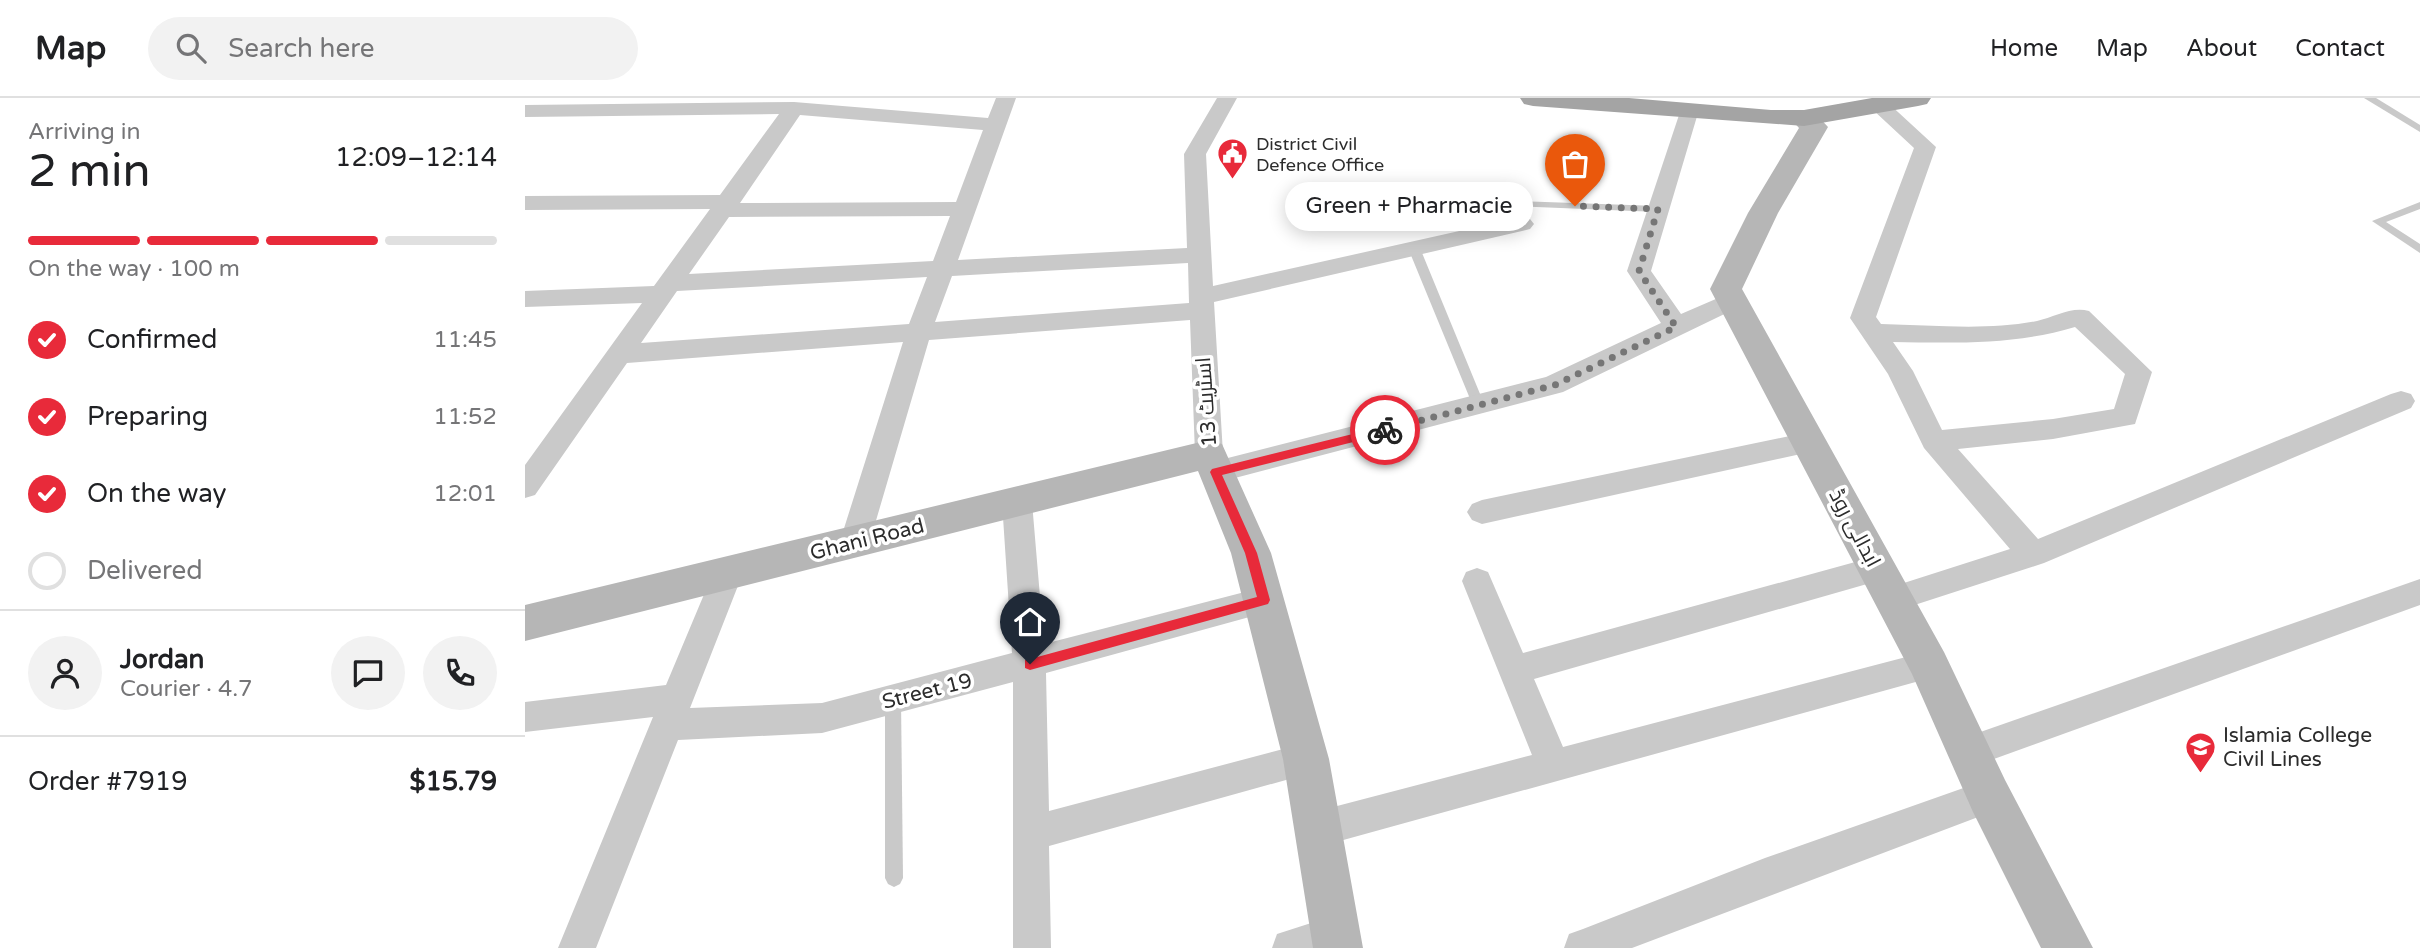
<!DOCTYPE html>
<html lang="en">
<head>
<meta charset="utf-8">
<style>
	body { margin:0; font-family:"Varela Round",Cairo,sans-serif; background:#f2f2f2; color:#202124; height:100vh; display:flex; flex-direction:column; font-size:26px; white-space:nowrap }
	* { box-sizing:border-box; margin:0 }
	p { font-size:23px; color:#757577 }
	.icon { flex:none; width:38px; height:38px; fill:none; stroke:currentColor; stroke-width:2; stroke-linecap:round; stroke-linejoin:round }
	.map { position:relative; flex:1; overflow:hidden }
	.panel { display:flex; flex-direction:column; background:#fff; width:525px }
	.panel>* { flex:none }
	.pin { position:absolute; display:grid; place-items:center; width:60px; height:60px; color:#fff; margin:-72px -30px; border-radius:50% 50% 50% 0; rotate:-45deg; box-shadow:0 0 7px #0007 }
	.pin .icon { rotate:45deg }
	.courier { position:absolute; display:grid; place-items:center; width:70px; height:70px; margin:-35px; border:5px solid #e82a3a; border-radius:50%; background:#fff; color:#222; box-shadow:0 2px 9px #0007 }
	.bubble { position:absolute; height:49px; border-radius:24px; background:#fff; box-shadow:0 4px 18px #0003; font-size:23px; font-weight:600; line-height:49px; text-align:center }
	.summary em { font-style:normal; font-weight:600 }
	.summary div { display:flex; flex-direction:column-reverse }
	.summary { display:flex; align-items:center; justify-content:space-between; height:119px; padding:0 28px }
	h1 { font-size:46px; font-weight:600; line-height:52px }
	.bar { display:grid; grid-template-columns:repeat(4,1fr); gap:10px 7px; align-content:center; height:84px; padding:0 28px }
	.bar i { height:9px; border-radius:5px; background:#e0e0e0 }
	.bar .on { background:#e82a3a }
	.bar p { grid-column:span 4 }
	.line { display:flex; align-items:center; gap:18px; padding:0 28px; border-top:2px solid #e0e0e0 }
	.line div { flex:1 }
	.round { display:grid; place-items:center; flex:none; width:74px; height:74px; border-radius:37px; background:#f2f2f2 }
	ol { padding:0 28px; list-style:none }
	li { display:flex; align-items:center; gap:21px; height:77px }
	li p { margin-inline-start:auto }
	li .icon { padding:7px; border-radius:50%; background:#e82a3a; color:#fff; stroke-width:4 }
	li:last-child { color:#757577 }
	li i { width:38px; height:38px; border:4px solid #e0e0e0; border-radius:50% }
	header { display:flex; align-items:center; gap:42px; box-sizing:border-box; height:98px; padding:0 35px; background:#fff; border-bottom:2px solid #e0e0e0 }
	header strong { font-size:33px }
	nav { display:flex; gap:38px; margin-inline-start:auto; font-size:24px }
	.search { width:490px; height:63px; background:#f2f2f2; display:flex; align-items:center; gap:18px; box-sizing:border-box; padding:0 24px; border-radius:38px; color:#757577; font-size:26px }
	main { display:flex; flex:1; min-height:0 }
	.map>svg:first-child { display:block }
	.lines { fill:none; stroke-linecap:round; stroke-linejoin:round }
	.lane { fill:#c9c9c9; fill-rule:evenodd }
	.street { fill:#c9c9c9; fill-rule:evenodd }
	.secondary { fill:#b6b6b6; fill-rule:evenodd }
	.primary { fill:#a4a4a4; fill-rule:evenodd }
	.route { fill:#e82a3a }
	.done { stroke:#767676; stroke-width:7; stroke-dasharray:0 12.6 }
	.labels { text-anchor:middle; stroke-width:7; stroke-linejoin:round; paint-order:stroke }
	.far-poi-label { font-size:18px; fill:#2c2c2c; stroke:#fff; text-anchor:start }
	.street-label { font-size:21px; fill:#2c2c2c; stroke:#fff }
	.poi-label { font-size:21px; fill:#2c2c2c; stroke:#fff; text-anchor:start }
</style>
</head>
<body>
<header>
<strong>Map</strong>
<div class="search"><svg class="icon" aria-label="search" viewBox="0 0 24 24"><circle cx="10" cy="10" r="6"/><path d="M15 15l6 6"/></svg>Search here</div>
<nav><a>Home</a><a>Map</a><a>About</a><a>Contact</a></nav>
</header>
<main>
<section class="panel">
<div class="summary"><div><h1>2 min</h1><p>Arriving in</p></div><em>12:09–12:14</em></div>
<div class="bar"><i class="on"></i><i class="on"></i><i class="on"></i><i></i><p>On the way · 100 m</p></div>
<ol>
<li><svg class="icon" aria-label="check" viewBox="0 0 24 24"><path d="M5 12l5 5 9-10"/></svg>Confirmed<p>11:45</p></li>
<li><svg class="icon" aria-label="check" viewBox="0 0 24 24"><path d="M5 12l5 5 9-10"/></svg>Preparing<p>11:52</p></li>
<li><svg class="icon" aria-label="check" viewBox="0 0 24 24"><path d="M5 12l5 5 9-10"/></svg>On the way<p>12:01</p></li>
<li><i></i>Delivered</li>
</ol>
<div class="line" style="height:126px"><a class="round"><svg class="icon" aria-label="person" viewBox="0 0 24 24"><circle cx="12" cy="8" r="4"/><path d="M4 21q1-7 8-7t8 7"/></svg></a><div><b>Jordan</b><p>Courier · 4.7</p></div><a class="round"><svg class="icon" aria-label="chat" viewBox="0 0 24 24"><path d="M4 5h16v11H9l-5 4z"/></svg></a><a class="round"><svg class="icon" aria-label="phone" viewBox="0 0 24 24"><path d="M5 4h4l2 5-3 2q2 4 5 5l2-3 5 2v4C11 20 4 13 5 4z"/></svg></a></div>
<div class="line" style="height:91px"><div>Order #7919</div><b>$15.79</b></div>
</section>
<div class="map">
<svg width="1895" height="850" viewBox="0 0 1895 850">
	<rect width="100%" height="100%" fill="#fff"/>
	<g class="lines">
		<g class="lane">
			<polygon points="1839,0 1851,0 1895,27 1895,34"/>
			<polygon points="994,103 1133,108 1138,111 1133,114 990,108 989,106"/>
			<polygon points="1895,104 1895,111 1861,124 1895,146 1895,155 1847,123"/>
			<polygon points="889,146 895,150 960,308 959,311 949,311 948,308 883,150"/>
			<polygon points="368,594 374,596 376,601 378,780 375,786 369,789 363,786 360,780 360,601 362,596"/>
		</g>
		<g class="street">
			<path d="M471 0H491L433 162 662 150 659 56 692 0H712L681 56 688 188 997 119 1005 121 1009 126 1005 131 997 133 689 204 698 356 695 362 1021 279 1136 225 1102 173 1156 11H1170L1173 15 1126 173 1156 216 1207 194 1216 196 1219 202 1216 208 1038 294 691 385 681 382 677 374 682 366 674 364 670 356 665 222 404 242 345 443 341 452 330 455 319 452 315 443 378 244 102 265 10 397 0 400V367L117 205 0 209V193L129 188 185 111 0 112V98L195 97 254 16 0 19V7L269 4 463 20ZM275 17 458 32 431 104 215 105ZM425 118 408 163 164 176 204 119ZM663 165 664 205 410 224 427 178ZM402 179 384 226 116 245 152 193Z"/>
			<path d="M1354 1 1361 3 1411 49 1351 219 1356 226C1406 227 1462 233 1512 223 1529 219 1547 208 1564 213L1627 274 1610 326 1528 341 1433 351 1513 441 1866 296 1876 293 1886 296 1890 303 1886 310 1519 465 1368 514 1357 510 1352 501 1357 492 1485 451 1399 350 1363 276 1325 220 1389 50 1347 11 1344 7ZM1550 229 1600 276 1589 311 1528 321 1417 332 1388 273 1368 244C1431 245 1490 247 1550 229Z"/>
			<polygon points="1284,334 1294,338 1298,345 1294,352 957,426 947,422 942,414 947,406 957,402"/>
			<polygon points="492,392 502,396 507,404 519,546 739,489 750,493 755,502 750,511 739,515 521,575 524,713 781,645 793,649 798,661 793,673 524,748 526,850 488,850 488,584 297,635 153,642 71,850 33,850 128,619 0,634 0,604 141,587 188,475 192,466 203,462 214,466 218,475 165,610 297,605 487,555 477,404 482,396"/>
			<polygon points="1352,458 1363,462 1367,471 1363,480 1009,581 1038,649 1404,553 1416,557 1420,567 1416,577 793,749 780,744 775,731 780,718 793,713 1007,657 937,483 941,474 952,470 963,474 998,555"/>
			<polygon points="1895,481 1895,507 1444,670 1432,665 1427,654 1432,643 1444,638"/>
			<polygon points="1464,681 1477,686 1482,698 1477,710 1107,850 1039,850 1044,836 1058,831 1240,760"/>
			<polygon points="811,817 825,822 830,836 825,850 747,850 752,836"/>
		</g>
		<g class="secondary">
			<polygon points="1279,12 1289,14 1303,29 1253,115 1217,191 1419,554 1480,682 1568,850 1516,850 1448,714 1387,576 1185,191 1223,115 1274,30 1265,20 1269,14"/>
			<polygon points="684,342 697,346 746,455 804,661 838,850 788,850 758,661 706,455 673,373 0,543 0,507"/>
		</g>
		<polygon class="primary" points="995,0 1104,0 1246,12 1279,12 1347,0 1406,0 1402,6 1393,8 1279,28 1008,8 999,6"/>
	</g>
	<polygon class="route" points="860,328 865,332 864,335 697,377 732,455 745,502 743,506 505,572 500,570 500,562 505,561 732,499 720,455 685,374 687,371"/>
	<g class="lines">
		<polyline class="done" points="860,332 1030,287 1151,229 1114,173 1133,111 1050,108"/>
	</g>
	<defs>
		<symbol id="civic-pin" viewBox="-11 -11 22 30"><path d="M0 17L-7.5 6A9.5 9.5 0 1 1 7.5 6Z" fill="#e82a3a" stroke="#fff"/><path d="M-.6-6.5H3V-4.5H.6V-3L4-1V1h2V6H-6V1h2V-1L-.6-3ZM-1.2 2.5V6h2.4V2.5Z" fill="#fff"/></symbol>
		<symbol id="university-pin" viewBox="-11 -11 22 30"><path d="M0 17L-7.5 6A9.5 9.5 0 1 1 7.5 6Z" fill="#e82a3a" stroke="#fff"/><path d="M0-5L7-2L0 1L-7-2ZM-4 1L0 2.5L4 1V4Q0 6-4 4Z" fill="#fff"/></symbol>
	</defs>
	<g fill-rule="evenodd">
		<use href="#civic-pin" x="690" y="38" width="35" height="47"/>
		<use href="#university-pin" x="1658" y="632" width="35" height="47"/>
	</g>
	<g class="labels">
		<g class="far-poi-label">
			<text x="731" y="52">District Civil<tspan x="731" dy="21">Defence Office</tspan></text>
		</g>
		<g class="street-label">
			<text transform="translate(681 304) rotate(-94)" y="7">اسٹریٹ 13</text>
			<text transform="translate(1330 430) rotate(62)" y="7">ابدالی روڈ</text>
			<text transform="translate(342 441) rotate(-14)" y="7">Ghani Road</text>
			<text transform="translate(402 593) rotate(-14)" y="7">Street 19</text>
		</g>
		<g class="poi-label">
			<text x="1698" y="644">Islamia College<tspan x="1698" dy="24">Civil Lines</tspan></text>
		</g>
	</g>
</svg>
<div class="pin" style="left:1050px;top:108px;background:#ea580c"><svg class="icon" aria-label="bag" viewBox="0 0 24 24"><path d="M5 8h14l-1 12H6zM9 8a3 3 0 0 1 6 0"/></svg></div>
<div class="pin" style="left:505px;top:566px;background:#1f2937"><svg class="icon" aria-label="home" viewBox="0 0 24 24"><path d="M3 11l9-7 9 7M6 9v11h12V9"/></svg></div>
<div class="courier" style="left:860px;top:332px"><svg class="icon" aria-label="bike" viewBox="0 0 24 24"><circle cx="6" cy="16" r="4"/><circle cx="18" cy="16" r="4"/><path d="M6 16l4-8h5l3 8M10 8l3 8H6M13 5h3"/></svg></div>
<div class="bubble" style="left:760px;top:84px;width:248px">Green + Pharmacie</div>
</div>
</main>
</body>
</html>
